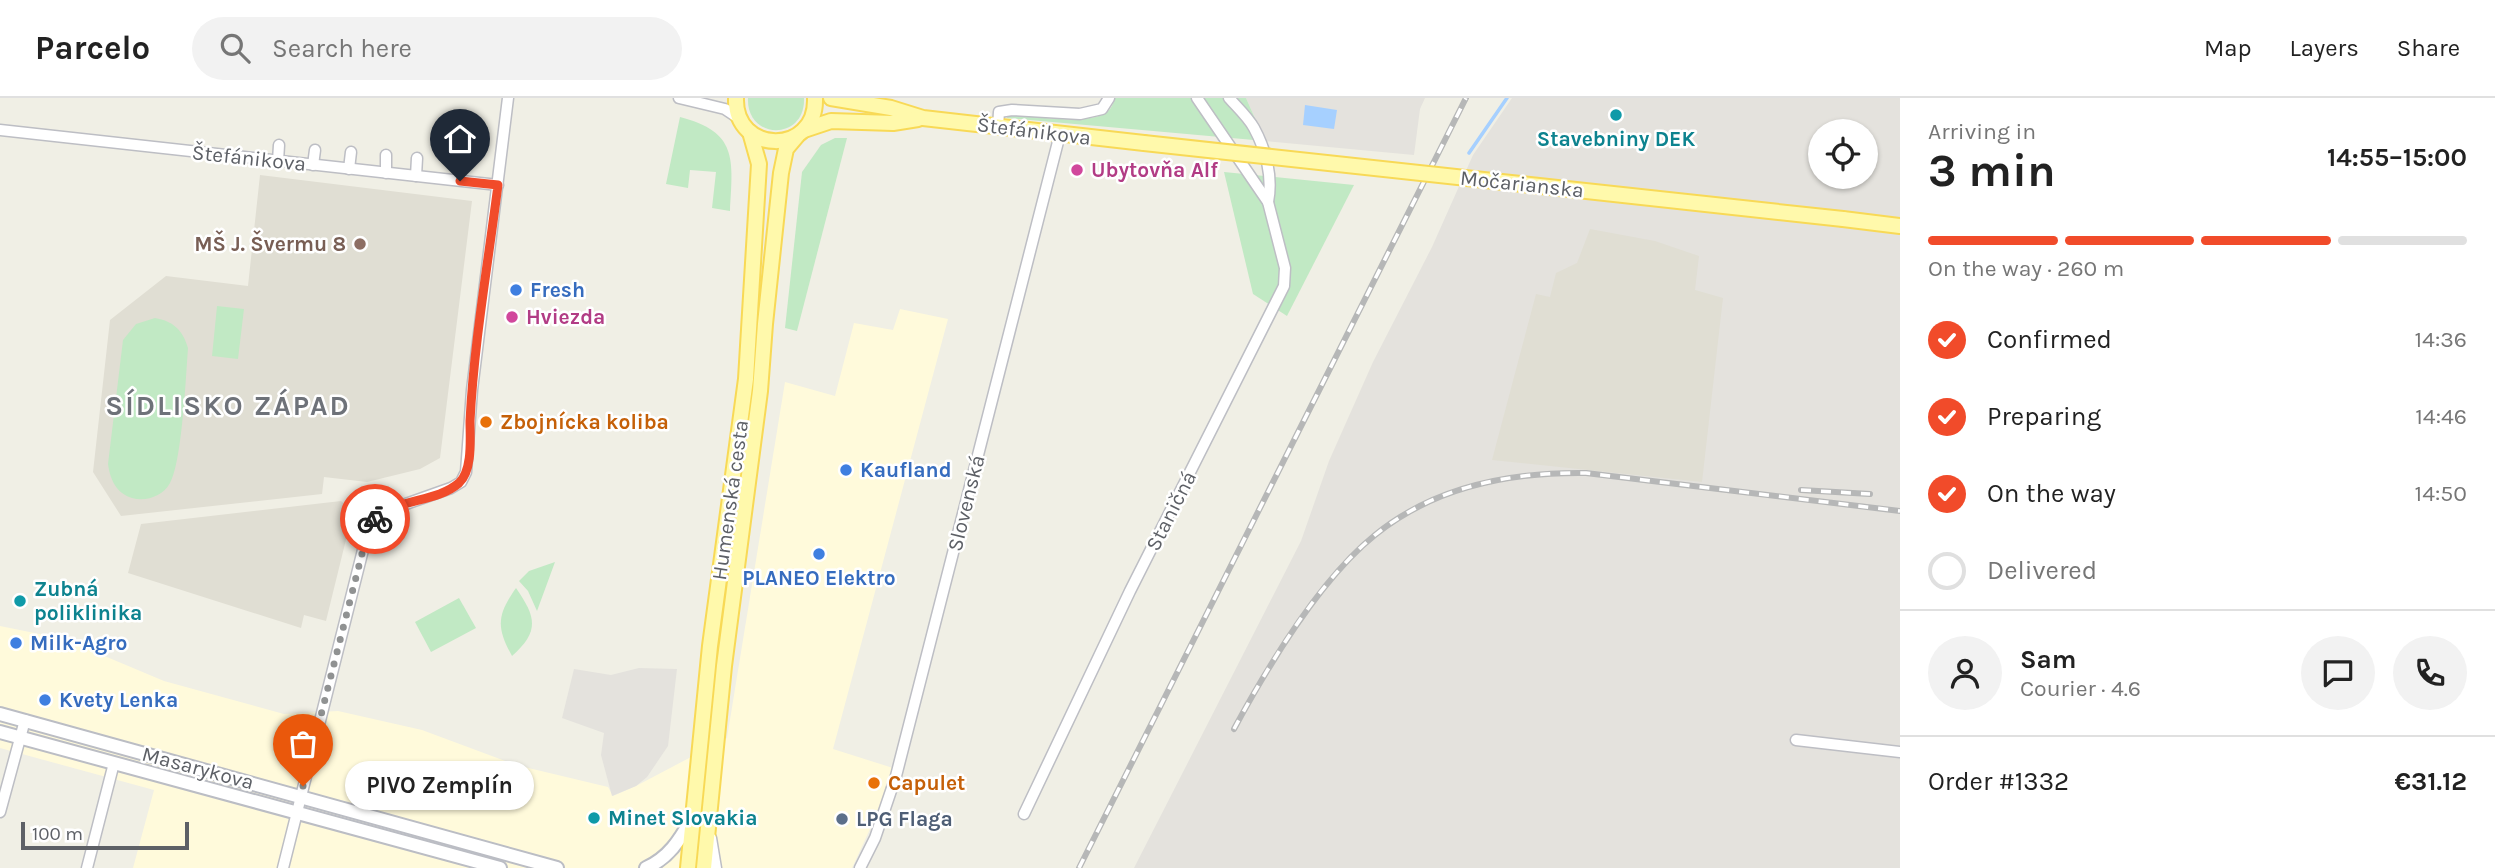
<!DOCTYPE html>
<html lang="en">
<head>
<meta charset="utf-8">
<style>
	body { margin:0; font-family:Karla,sans-serif; background:#f2f2f2; color:#222; height:100vh; display:flex; flex-direction:column; font-size:26px; white-space:nowrap }
	* { box-sizing:border-box; margin:0 }
	p { font-size:23px; color:#767676 }
	.icon { flex:none; width:38px; height:38px; fill:none; stroke:currentColor; stroke-width:2; stroke-linecap:round; stroke-linejoin:round }
	.map { position:relative; flex:1; overflow:hidden }
	.side { display:flex; flex-direction:column; background:#fff; width:595px }
	.side>* { flex:none }
	.fabs { position:absolute; left:1808px; top:21px; display:grid; gap:14px }
	.fabs a { display:grid; place-items:center; width:70px; height:70px; border-radius:50%; background:#fff; box-shadow:0 2px 5px #0004; font-size:35px }
	.scale { position:absolute; left:21px; bottom:18px; width:168px; box-sizing:border-box; padding-left:7px; border:4px solid #5d6066; border-top:0; font-size:19px; line-height:24px; white-space:nowrap; color:#5d6066; -webkit-text-stroke:5px #fff; paint-order:stroke }
	.pin { position:absolute; display:grid; place-items:center; width:60px; height:60px; color:#fff; margin:-72px -30px; border-radius:50% 50% 50% 0; rotate:-45deg; box-shadow:0 0 7px #0007 }
	.pin .icon { rotate:45deg }
	.courier { position:absolute; display:grid; place-items:center; width:70px; height:70px; margin:-35px; border:5px solid #f14b2a; border-radius:50%; background:#fff; color:#222; box-shadow:0 2px 9px #0007 }
	.bubble { position:absolute; height:49px; border-radius:24px; background:#fff; box-shadow:0 2px 5px #0004; font-size:23px; font-weight:700; line-height:49px; text-align:center }
	.headline em { font-style:normal; font-weight:700 }
	.headline div { display:flex; flex-direction:column-reverse }
	.headline { display:flex; align-items:center; justify-content:space-between; height:119px; padding:0 28px }
	h1 { font-size:46px; font-weight:700; line-height:52px }
	.bar { display:grid; grid-template-columns:repeat(4,1fr); gap:10px 7px; align-content:center; height:84px; padding:0 28px }
	.bar i { height:9px; border-radius:5px; background:#e0e0e0 }
	.bar .active { background:#f14b2a }
	.bar p { grid-column:span 4 }
	.line { display:flex; align-items:center; gap:18px; padding:0 28px; border-top:2px solid #e0e0e0 }
	.line div { flex:1 }
	.round { display:grid; place-items:center; flex:none; width:74px; height:74px; border-radius:37px; background:#f2f2f2 }
	ol { padding:0 28px; list-style:none }
	li { display:flex; align-items:center; gap:21px; height:77px }
	li p { margin-inline-start:auto }
	li .icon { padding:7px; border-radius:50%; background:#f14b2a; color:#fff; stroke-width:4 }
	li:last-child { color:#767676 }
	li i { width:38px; height:38px; border:4px solid #e0e0e0; border-radius:50% }
	header { display:flex; align-items:center; gap:42px; box-sizing:border-box; height:98px; padding:0 35px; background:#fff; border-bottom:2px solid #e0e0e0 }
	header strong { font-size:33px }
	nav { display:flex; gap:38px; margin-inline-start:auto; font-size:24px }
	.search { width:490px; height:63px; background:#f2f2f2; display:flex; align-items:center; gap:18px; box-sizing:border-box; padding:0 24px; border-radius:38px; color:#767676; font-size:26px }
	main { display:flex; flex:1; min-height:0 }
	.map>svg:first-child { display:block }
	.commercial { fill:#fffadb }
	.industrial { fill:#e4e2dd; fill-rule:evenodd }
	.education { fill:#e0ded3 }
	.green { fill:#c1e9c4 }
	.water { fill:#a6d0ff }
	.lines { fill:none; stroke-linecap:round; stroke-linejoin:round }
	.stream { stroke:#a6d0ff; stroke-width:3.5 }
	.minor-casing { stroke:#bdbec4; stroke-width:13 }
	.secondary-casing { stroke:#bbbdc4; stroke-width:16 }
	.primary-casing { stroke:#f8d956; stroke-width:18 }
	.minor { stroke:#fff; stroke-width:10 }
	.secondary { stroke:#fff; stroke-width:12 }
	.primary { stroke:#fff9ab; stroke-width:14 }
	.rail-casing { stroke:#b6b7b7; stroke-width:6 }
	.rail { stroke:#fff; stroke-width:3.5; stroke-dasharray:10; stroke-linecap:butt }
	.primary-bridge-casing { stroke:#f8d956; stroke-width:18; stroke-linecap:butt }
	.primary-bridge { stroke:#fff9ab; stroke-width:14 }
	.done { stroke:#909292; stroke-width:7; stroke-dasharray:0 12.6 }
	.route { stroke:#f14b2a; stroke-width:9 }
	.culture-dot { fill:#0f9aa8; stroke:#fff; stroke-width:2.5 }
	.hotel-dot { fill:#d1479c; stroke:#fff; stroke-width:2.5 }
	.education-dot { fill:#8d6e63; stroke:#fff; stroke-width:2.5 }
	.shop-dot { fill:#3f7fe0; stroke:#fff; stroke-width:2.5 }
	.food-dot { fill:#e8710a; stroke:#fff; stroke-width:2.5 }
	.service-dot { fill:#5c6f8a; stroke:#fff; stroke-width:2.5 }
	.labels { text-anchor:middle; stroke-width:5; stroke-linejoin:round; paint-order:stroke }
	.street-label { font-size:21px; fill:#5d6066; stroke:#fff }
	.culture-label { font-size:21px; font-weight:bold; fill:#0d838f; stroke:#fff; text-anchor:start }
	.hotel-label { font-size:21px; font-weight:bold; fill:#b23c85; stroke:#fff; text-anchor:start }
	.education-label { font-size:21px; font-weight:bold; fill:#785e54; stroke:#fff; text-anchor:end }
	.shop-label { font-size:21px; font-weight:bold; fill:#366cbe; stroke:#fff; text-anchor:start }
	.food-label { font-size:21px; font-weight:bold; fill:#c56008; stroke:#fff; text-anchor:start }
	.service-label { font-size:21px; font-weight:bold; fill:#4e5e75; stroke:#fff; text-anchor:start }
	.district-label { font-size:28px; font-weight:bold; letter-spacing:2px; fill:#6e7279; stroke:#fff }
</style>
</head>
<body>
<header>
<strong>Parcelo</strong>
<div class="search"><svg class="icon" aria-label="search" viewBox="0 0 24 24"><circle cx="10" cy="10" r="6"/><path d="M15 15l6 6"/></svg>Search here</div>
<nav><a>Map</a><a>Layers</a><a>Share</a></nav>
</header>
<main>
<div class="map">
<svg width="1900" height="770" viewBox="0 0 1900 770">
	<rect width="100%" height="100%" fill="#f0efe5"/>
	<polygon class="commercial" points="900,211 948,221 833,651 893,670 876,718 852,770 133,770 154,692 0,650 0,528 64,541 164,583 284,616 338,613 422,632 516,667 608,689 613,698 636,688 727,640 785,284 835,298 854,225 893,232"/>
	<g class="industrial">
		<polygon points="1246,0 1425,0 1420,11 1414,57 1265,43"/>
		<path d="M1512 0H1900V770H1134L1301 443 1329 363 1373 264 1432 149 1473 57ZM1820 33H1866V79H1820Z"/>
		<polygon points="639,570 677,571 668,648 647,679 636,688 612,698 601,657 604,635 562,620 574,571 611,577"/>
	</g>
	<g class="education">
		<polygon points="260,77 472,103 440,360 420,371 367,384 324,379 322,396 121,418 93,374 110,222 166,178 248,188"/>
		<polygon points="1590,131 1655,143 1699,158 1695,192 1723,200 1702,384 1492,362 1536,196 1550,199 1556,175 1577,165"/>
		<polygon points="341,403 353,413 326,523 304,517 301,530 128,475 141,426"/>
	</g>
	<g class="green">
		<path d="M748 0H804C806 43 746 43 748 0Z"/>
		<path d="M1115 0H1246L1265 43 1007 20 1008 17C1034 18 1079 26 1102 17 1109 15 1113 7 1115 0Z"/>
		<path d="M680 19C738 34 733 61 730 113L712 110 716 74 690 72 688 90 666 86Z"/>
		<polygon points="835,40 847,40 797,233 785,230 802,74 821,47"/>
		<polygon points="1224,74 1354,87 1287,218 1253,196"/>
		<polygon points="217,208 244,211 238,261 212,258"/>
		<path d="M155 220C173 223 183 232 188 250 186 278 182 365 170 385 163 398 146 404 132 400 116 395 110 381 108 366L123 242 136 226Z"/>
		<polygon points="555,464 537,513 528,493 519,483 529,473"/>
		<path d="M516 490C536 519 540 533 512 558 496 529 497 517 516 490Z"/>
		<polygon points="459,500 476,530 431,554 415,524"/>
	</g>
	<polygon class="water" points="1305,7 1337,12 1334,31 1303,27"/>
	<g class="lines">
		<polyline class="stream" points="1469,55 1507,0"/>
		<defs>
			<g id="minor">
				<polyline points="679,0 725,11 740,21"/>
				<path d="M1229 0C1237 9 1248 19 1254 30 1266 52 1273 79 1268 104"/>
				<polyline points="998,28 999,14 1012,12 1080,16 1102,11 1109,0"/>
				<polyline points="0,32 498,87"/>
				<polyline points="278,63 279,47"/>
				<polyline points="313,67 315,52"/>
				<polyline points="349,71 351,54"/>
				<polyline points="386,75 386,57"/>
				<polyline points="416,78 417,60"/>
				<polyline points="1796,642 1900,654"/>
				<polyline points="0,714 25,622"/>
				<polyline points="1024,716 1130,493 1284,188 1285,170 1268,104 1197,0"/>
				<polyline points="711,740 716,770"/>
				<polyline points="87,770 114,665"/>
				<polyline points="283,770 368,432 377,418 389,412 451,390 461,384 466,374 472,292 508,0"/>
				<polyline points="860,770 875,740 896,678 1060,36"/>
			</g>
			<g id="secondary">
				<polyline points="0,616 557,770"/>
				<polyline points="0,634 500,770"/>
				<path d="M646 770C670 759 680 741 693 719"/>
			</g>
			<g id="primary">
				<path d="M736 0C734 57 817 58 815 0"/>
				<polyline points="831,0 891,10 923,20 1144,45"/>
				<polyline points="804,32 831,23 893,25 918,21"/>
				<polyline points="1843,121 1900,128"/>
				<polyline points="688,770 710,548 746,281 759,66 750,34"/>
				<polyline points="704,770 724,568 760,293 765,226 781,75 786,51 797,38"/>
			</g>
		</defs>
		<use href="#minor" class="minor-casing"/>
		<use href="#secondary" class="secondary-casing"/>
		<use href="#primary" class="primary-casing"/>
		<use href="#minor" class="minor"/>
		<use href="#secondary" class="secondary"/>
		<use href="#primary" class="primary"/>
		<defs>
			<g id="rail">
				<polyline points="1801,392 1870,396"/>
				<path d="M1234 631C1268 568 1319 482 1375 437 1435 388 1511 374 1586 375L1900 413"/>
				<polyline points="1079,770 1466,0"/>
			</g>
		</defs>
		<use href="#rail" class="rail-casing"/>
		<use href="#rail" class="rail"/>
		<defs>
			<polyline id="primary-bridge" points="1144,45 1843,121"/>
		</defs>
		<use href="#primary-bridge" class="primary-bridge-casing"/>
		<use href="#primary-bridge" class="primary-bridge"/>
	</g>
	<g class="lines">
		<polyline class="done" points="303,688 368,432 375,421"/>
		<path class="route" d="M375 421C397 400 436 405 459 385 473 372 470 340 470 323 474 244 488 166 498 87L460 83"/>
	</g>
	<g class="culture-dot">
		<circle cx="1616" cy="17" r="7"/>
		<circle cx="20" cy="503" r="7"/>
		<circle cx="594" cy="720" r="7"/>
	</g>
	<g class="hotel-dot">
		<circle cx="1077" cy="72" r="7"/>
		<circle cx="512" cy="219" r="7"/>
	</g>
	<circle class="education-dot" cx="360" cy="146" r="7"/>
	<g class="shop-dot">
		<circle cx="516" cy="192" r="7"/>
		<circle cx="846" cy="372" r="7"/>
		<circle cx="819" cy="456" r="7"/>
		<circle cx="16" cy="545" r="7"/>
		<circle cx="45" cy="602" r="7"/>
	</g>
	<g class="food-dot">
		<circle cx="486" cy="324" r="7"/>
		<circle cx="874" cy="685" r="7"/>
	</g>
	<circle class="service-dot" cx="842" cy="721" r="7"/>
	<g class="labels">
		<g class="street-label">
			<text transform="translate(1034 33) rotate(7)" y="7">Štefánikova</text>
			<text transform="translate(249 60) rotate(6)" y="7">Štefánikova</text>
			<text transform="translate(1522 86) rotate(6)" y="7">Močarianska</text>
			<text transform="translate(730 402) rotate(-82)" y="7">Humenská cesta</text>
			<text transform="translate(966 405) rotate(-76)" y="7">Slovenská</text>
			<text transform="translate(1171 413) rotate(-63)" y="7">Staničná</text>
			<text transform="translate(198 670) rotate(15)" y="7">Masarykova</text>
		</g>
		<g class="culture-label">
			<text x="1616" y="48" text-anchor="middle">Stavebniny DEK</text>
			<text x="34" y="498">Zubná<tspan x="34" dy="24">poliklinika</tspan></text>
			<text x="608" y="727">Minet Slovakia</text>
		</g>
		<g class="hotel-label">
			<text x="1091" y="79">Ubytovňa Alf</text>
			<text x="526" y="226">Hviezda</text>
		</g>
		<g class="education-label">
			<text x="346" y="153">MŠ J. Švermu 8</text>
		</g>
		<g class="shop-label">
			<text x="530" y="199">Fresh</text>
			<text x="860" y="379">Kaufland</text>
			<text x="819" y="487" text-anchor="middle">PLANEO Elektro</text>
			<text x="30" y="552">Milk-Agro</text>
			<text x="59" y="609">Kvety Lenka</text>
		</g>
		<g class="food-label">
			<text x="500" y="331">Zbojnícka koliba</text>
			<text x="888" y="692">Capulet</text>
		</g>
		<g class="service-label">
			<text x="856" y="728">LPG Flaga</text>
		</g>
		<g class="district-label">
			<text x="228" y="317">SÍDLISKO ZÁPAD</text>
		</g>
	</g>
</svg>
<div class="fabs">
<a><svg class="icon" aria-label="locate" viewBox="0 0 24 24"><circle cx="12" cy="12" r="6"/><path d="M12 2v4M12 18v4M2 12h4M18 12h4"/></svg></a>
</div>
<div class="scale">100 m</div>
<div class="pin" style="left:303px;top:688px;background:#ea580c"><svg class="icon" aria-label="bag" viewBox="0 0 24 24"><path d="M5 8h14l-1 12H6zM9 8a3 3 0 0 1 6 0"/></svg></div>
<div class="pin" style="left:460px;top:83px;background:#1f2937"><svg class="icon" aria-label="home" viewBox="0 0 24 24"><path d="M3 11l9-7 9 7M6 9v11h12V9"/></svg></div>
<div class="courier" style="left:375px;top:421px"><svg class="icon" aria-label="bike" viewBox="0 0 24 24"><circle cx="6" cy="16" r="4"/><circle cx="18" cy="16" r="4"/><path d="M6 16l4-8h5l3 8M10 8l3 8H6M13 5h3"/></svg></div>
<div class="bubble" style="left:345px;top:663px;width:189px">PIVO Zemplín</div>
</div>
<section class="side">
<div class="headline"><div><h1>3 min</h1><p>Arriving in</p></div><em>14:55–15:00</em></div>
<div class="bar"><i class="active"></i><i class="active"></i><i class="active"></i><i></i><p>On the way · 260 m</p></div>
<ol>
<li><svg class="icon" aria-label="check" viewBox="0 0 24 24"><path d="M5 12l5 5 9-10"/></svg>Confirmed<p>14:36</p></li>
<li><svg class="icon" aria-label="check" viewBox="0 0 24 24"><path d="M5 12l5 5 9-10"/></svg>Preparing<p>14:46</p></li>
<li><svg class="icon" aria-label="check" viewBox="0 0 24 24"><path d="M5 12l5 5 9-10"/></svg>On the way<p>14:50</p></li>
<li><i></i>Delivered</li>
</ol>
<div class="line" style="height:126px"><a class="round"><svg class="icon" aria-label="person" viewBox="0 0 24 24"><circle cx="12" cy="8" r="4"/><path d="M4 21q1-7 8-7t8 7"/></svg></a><div><b>Sam</b><p>Courier · 4.6</p></div><a class="round"><svg class="icon" aria-label="chat" viewBox="0 0 24 24"><path d="M4 5h16v11H9l-5 4z"/></svg></a><a class="round"><svg class="icon" aria-label="phone" viewBox="0 0 24 24"><path d="M5 4h4l2 5-3 2q2 4 5 5l2-3 5 2v4C11 20 4 13 5 4z"/></svg></a></div>
<div class="line" style="height:91px"><div>Order #1332</div><b>€31.12</b></div>
</section>
</main>
</body>
</html>
